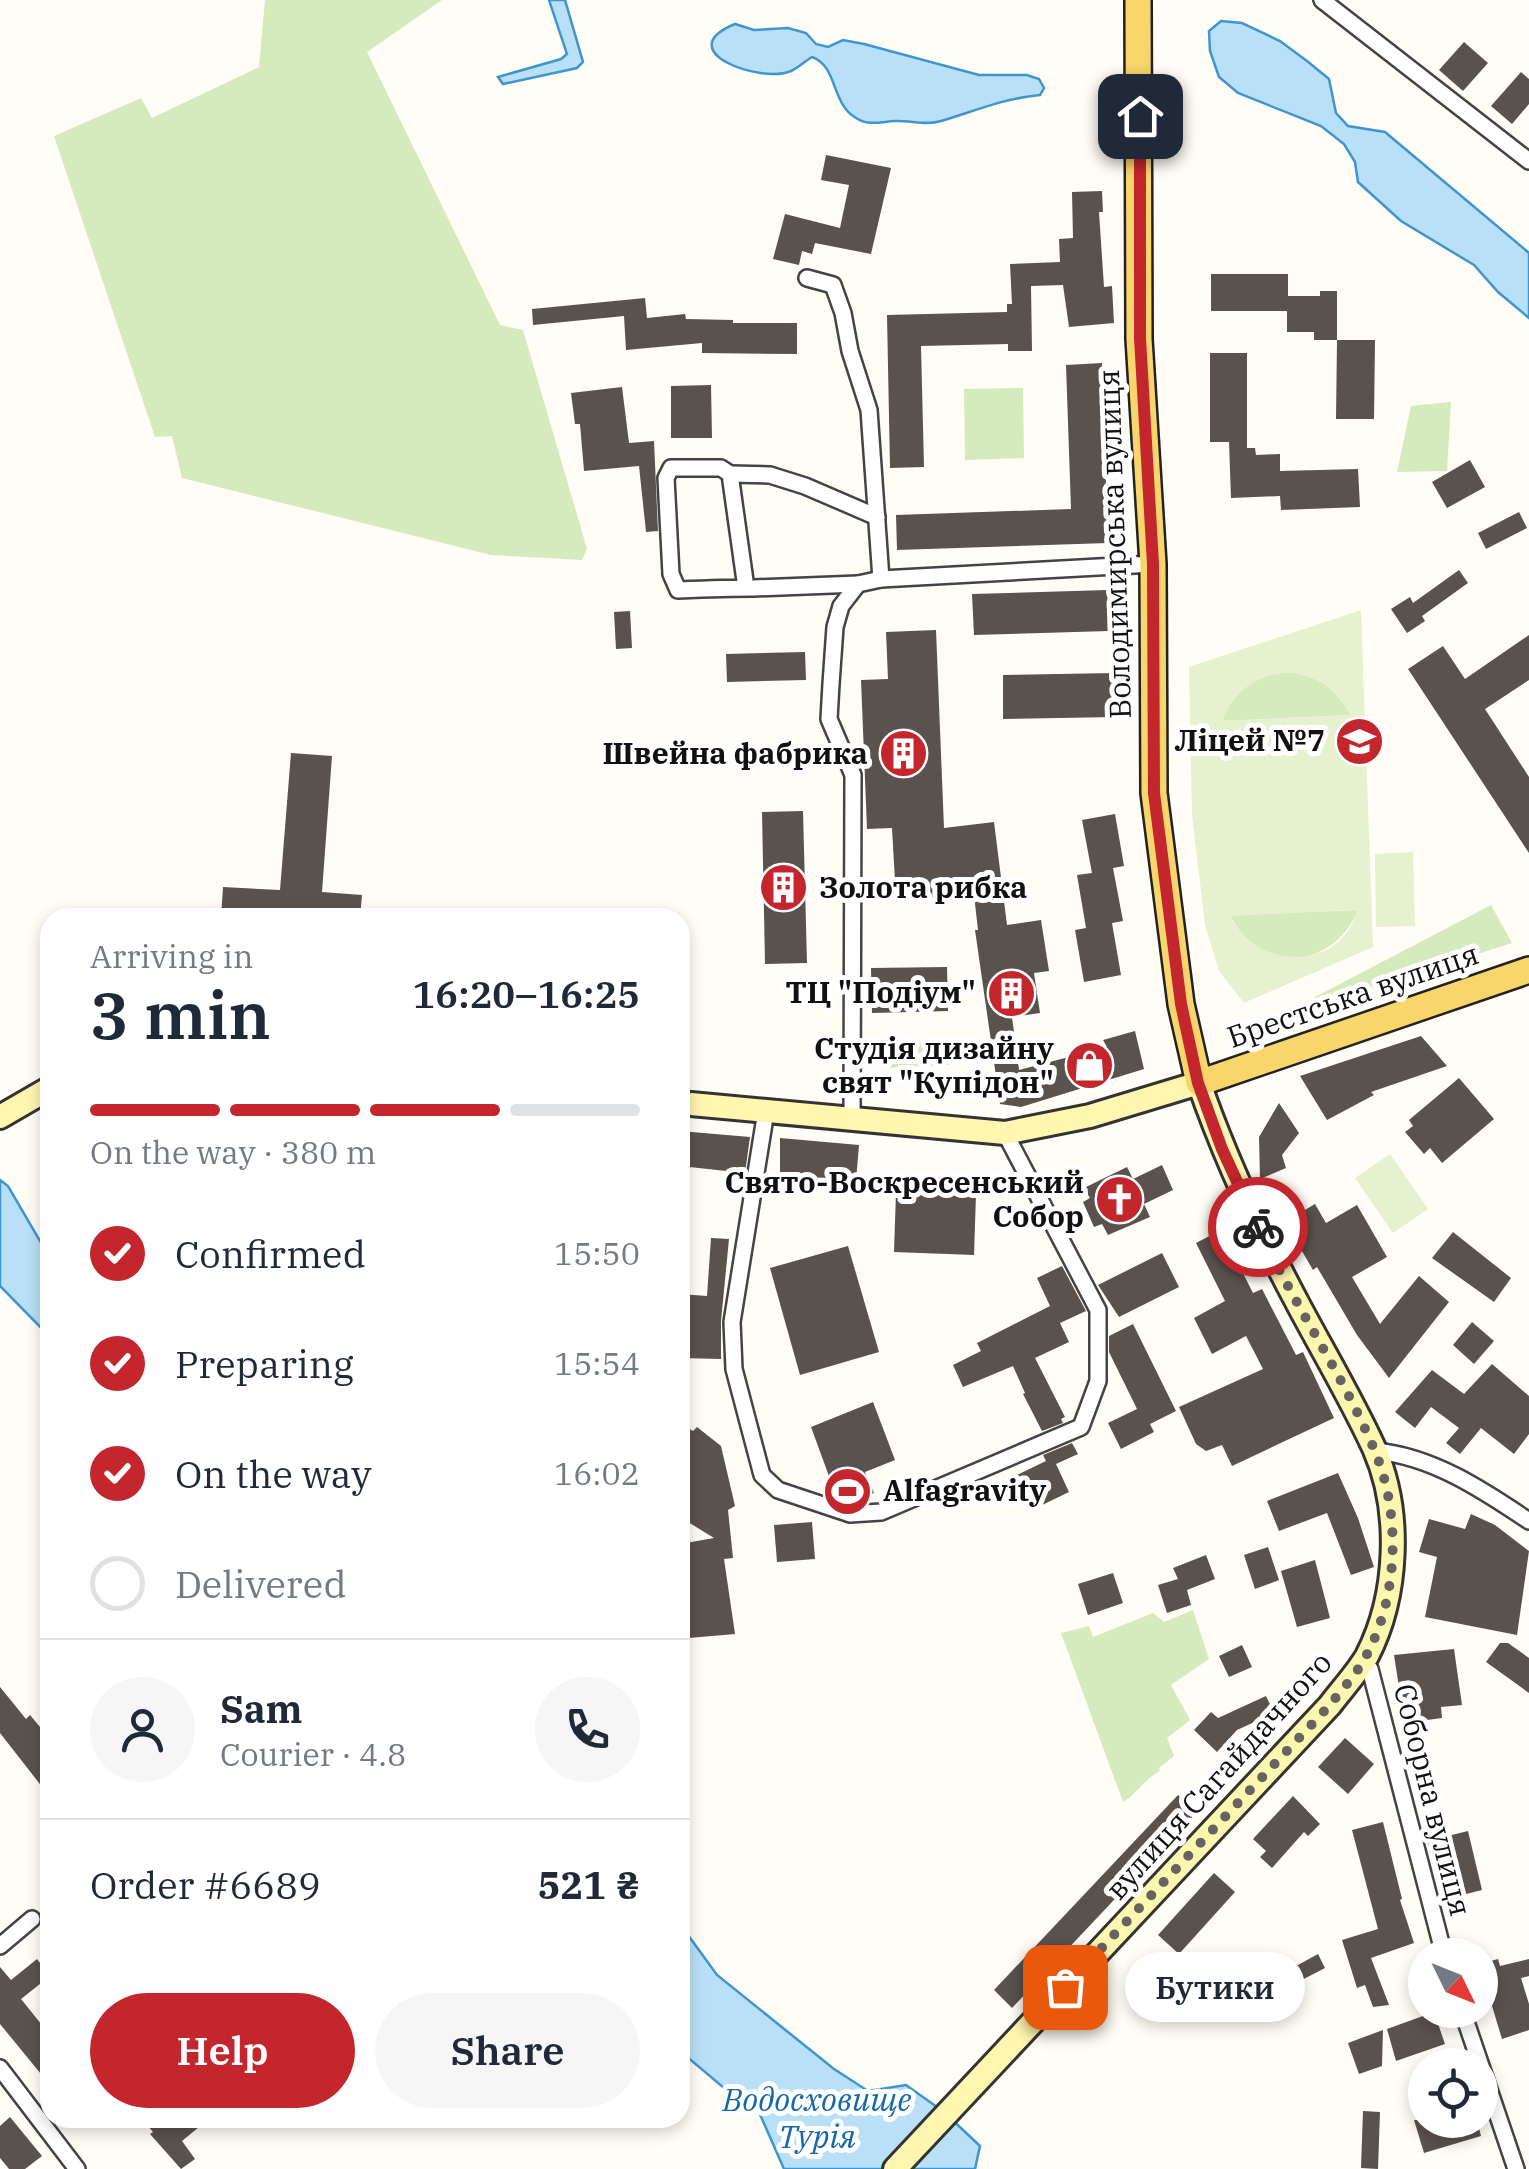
<!DOCTYPE html>
<html lang="en">
<head>
<meta charset="utf-8">
<style>
	body { margin:0; font-family:"IBM Plex Serif",serif; background:#f6f6f7; color:#1f2937; height:100vh; display:flex; flex-direction:column; font-size:38px; white-space:nowrap }
	* { box-sizing:border-box; margin:0 }
	p { font-size:32px; color:#747a83 }
	.icon { flex:none; width:55px; height:55px; fill:none; stroke:currentColor; stroke-width:2; stroke-linecap:round; stroke-linejoin:round }
	.map { position:relative; flex:1; overflow:hidden }
	.drawer { position:absolute; left:40px; top:908px; width:650px; height:1220px; display:flex; flex-direction:column; background:#fff; border-radius:30px; box-shadow:0 5px 15px #0003 }
	.drawer>* { flex:none }
	.needle { width:65px; rotate:133deg }
	.buttons { position:absolute; left:1408px; top:1938px; display:grid; gap:20px }
	.buttons a { display:grid; place-items:center; width:90px; height:90px; border-radius:50%; background:#fff; box-shadow:0 5px 15px #0003; font-size:50px }
	.pin { position:absolute; display:grid; place-items:center; width:85px; height:85px; color:#fff; margin:-42px; border-radius:20px; box-shadow:0 5px 15px #0006 }
	.courier { position:absolute; display:grid; place-items:center; width:100px; height:100px; margin:-50px; border:8px solid #c4262e; border-radius:50%; background:#fff; color:#222; box-shadow:0 2px 12px #0007 }
	.bubble { position:absolute; height:70px; border-radius:35px; background:#fff; box-shadow:0 5px 15px #0003; font-size:32px; font-weight:600; line-height:70px; text-align:center }
	.head em { font-style:normal; font-weight:600 }
	.head div { display:flex; flex-direction:column-reverse }
	.head { display:flex; align-items:center; justify-content:space-between; height:170px; padding:0 50px }
	h1 { font-size:65px; font-weight:600; line-height:75px }
	.bar { display:grid; grid-template-columns:repeat(4,1fr); gap:15px 10px; align-content:center; height:120px; padding:0 50px }
	.bar i { height:12px; border-radius:8px; background:#e0e1e3 }
	.bar .current { background:#c4262e }
	.bar p { grid-column:span 4 }
	.line { display:flex; align-items:center; gap:25px; padding:0 50px; border-top:2px solid #e0e1e3 }
	.line div { flex:1 }
	.round { display:grid; place-items:center; flex:none; width:105px; height:105px; border-radius:52px; background:#f6f6f7 }
	ol { padding:0 50px; list-style:none }
	li { display:flex; align-items:center; gap:30px; height:110px }
	li p { margin-inline-start:auto }
	li .icon { padding:10px; border-radius:50%; background:#c4262e; color:#fff; stroke-width:4 }
	li:last-child { color:#747a83 }
	li i { width:55px; height:55px; border:5px solid #e0e1e3; border-radius:50% }
	.action { display:flex; gap:20px; margin-top:auto; padding:20px 50px }
	.action a { flex:1; height:115px; border-radius:60px; background:#c4262e; color:#fff; font-size:40px; font-weight:600; line-height:115px; text-align:center }
	.action a+a { background:#f6f6f7; color:#1f2937 }
	.map>svg:first-child { display:block }
	.green { fill:#d5ebbd }
	.pitch { fill:#e6f2cf; fill-rule:evenodd }
	.water { fill:#b9e0f7; stroke:#3f96cf; stroke-width:2.5 }
	.building { fill:#5a524d }
	.lines { fill:none; stroke-linecap:round; stroke-linejoin:round }
	.minor-casing { stroke:#444; stroke-width:20 }
	.secondary-casing { stroke:#333; stroke-width:28 }
	.primary-casing { stroke:#222; stroke-width:30 }
	.minor { stroke:#fff; stroke-width:15 }
	.secondary { stroke:#fff6b0; stroke-width:22 }
	.primary { stroke:#f9d66b; stroke-width:25 }
	.done { stroke:#646461; stroke-width:10; stroke-dasharray:0 18 }
	.route { stroke:#c4262e; stroke-width:12 }
	.labels { text-anchor:middle; stroke-width:10; stroke-linejoin:round; paint-order:stroke }
	.street-label { font-size:30px; fill:#111; stroke:#fff }
	.poi-label { font-size:30px; font-weight:bold; fill:#111; stroke:#fff; text-anchor:end }
	.water-label { font-size:32px; font-style:italic; fill:#1768a6; stroke:#fff }
</style>
</head>
<body>
<div class="map">
<svg width="1529" height="2169" viewBox="0 0 1529 2169">
	<rect width="100%" height="100%" fill="#fffdf5"/>
	<g class="green">
		<polygon points="265,0 442,0 367,52 500,325 523,330 587,549 582,560 491,555 182,478 172,436 155,437 54,136 141,98 152,118 259,67"/>
		<polygon points="1023,388 1024,458 965,460 964,389"/>
		<polygon points="1451,402 1447,471 1397,472 1411,406"/>
		<path d="M1290 672C1318 676 1338 689 1350 715L1222 721C1233 690 1257 674 1290 672Z"/>
		<polygon points="1491,905 1512,943 1273,1019"/>
		<path d="M1358 910C1333 970 1259 976 1230 915Z"/>
		<polygon points="938,1042 949,1065 881,1068 893,1043"/>
		<path d="M1193 1610 1209 1659 1171 1685 1190 1720 1167 1738 1174 1756 1159 1768 1160 1771C1144 1779 1138 1793 1123 1802L1061 1633 1089 1626 1093 1637 1153 1613 1164 1622Z"/>
	</g>
	<g class="pitch">
		<path d="M1361 610 1373 947 1244 1003 1219 971 1205 925 1192 815 1189 667ZM1279 673C1310 671 1337 685 1350 715L1222 721C1231 694 1251 679 1279 673ZM1357 910C1342 972 1256 971 1230 916Z"/>
		<polygon points="1413,852 1415,926 1376,927 1375,854"/>
		<polygon points="1390,1154 1428,1209 1393,1233 1355,1178"/>
	</g>
	<g class="water">
		<polygon points="549,0 565,0 583,62 577,68 503,84 498,77 561,59 567,54"/>
		<polygon points="1221,21 1242,23 1280,41 1307,61 1329,79 1336,113 1348,126 1385,132 1529,253 1529,318 1498,292 1474,265 1401,221 1358,182 1355,162 1344,144 1321,126 1238,93 1219,77 1210,51 1209,31"/>
		<path d="M735 24 754 30 788 28 806 33 816 44 828 47 843 40 864 44 979 75H1027L1039 79 1044 88 1040 95C1005 98 975 111 941 121 926 126 910 120 894 121 880 122 868 126 856 118 831 104 838 66 812 57 805 61 798 68 791 71 761 84 669 51 735 24Z"/>
		<polygon points="0,1180 8,1186 50,1258 50,1337 0,1286"/>
		<polygon points="680,1924 717,1975 834,2069 868,2091 906,2085 944,2112 980,2146 975,2169 784,2169 755,2103 724,2088 680,2051"/>
	</g>
	<g class="building">
		<polygon points="1464,42 1488,63 1463,91 1439,70"/>
		<polygon points="1521,72 1529,79 1529,104 1512,124 1491,106"/>
		<polygon points="826,155 891,168 871,254 815,243 812,254 802,251 799,265 773,259 785,214 840,228 849,185 821,180"/>
		<polygon points="1102,191 1103,212 1099,212 1104,287 1112,286 1114,323 1069,327 1063,285 1031,286 1032,351 1008,351 1008,344 921,346 924,467 890,468 887,315 1007,312 1007,304 1012,304 1010,264 1060,262 1059,239 1073,238 1072,192"/>
		<polygon points="1211,274 1288,274 1288,296 1320,296 1320,291 1337,291 1337,340 1375,340 1374,419 1336,419 1337,340 1314,340 1314,332 1287,332 1287,311 1211,311"/>
		<polygon points="645,298 647,318 685,314 686,319 733,320 733,323 797,323 797,354 702,353 702,343 626,350 624,316 533,325 532,309"/>
		<polygon points="1210,353 1247,353 1247,448 1255,448 1256,455 1280,454 1280,471 1358,469 1360,507 1281,510 1280,496 1231,498 1229,442 1210,442"/>
		<polygon points="1102,363 1108,543 897,550 896,515 1071,509 1066,365"/>
		<polygon points="711,385 712,438 671,438 671,386"/>
		<polygon points="622,387 629,443 654,441 658,531 646,532 639,466 584,471 580,424 575,424 571,393"/>
		<polygon points="1470,460 1485,487 1447,508 1432,482"/>
		<polygon points="1519,512 1527,528 1486,549 1478,533"/>
		<polygon points="1459,570 1468,583 1422,616 1425,621 1407,633 1391,609 1410,597 1413,603"/>
		<polygon points="1107,590 1109,631 974,635 972,594"/>
		<polygon points="630,611 632,648 616,649 614,612"/>
		<polygon points="936,630 944,828 994,822 1007,925 1041,920 1049,971 1034,973 1040,1013 1012,1017 1019,1070 1107,1047 1103,1040 1135,1031 1144,1069 1021,1107 1000,1104 975,930 978,930 974,895 896,899 892,828 867,829 861,680 888,679 886,632"/>
		<polygon points="1529,635 1529,680 1485,709 1529,777 1529,853 1408,669 1443,646 1465,679"/>
		<polygon points="805,652 806,680 727,682 726,654"/>
		<polygon points="1115,673 1116,717 1003,719 1003,675"/>
		<polygon points="291,753 332,756 322,892 362,895 360,918 221,918 223,887 280,890"/>
		<polygon points="803,811 807,963 765,964 762,812"/>
		<polygon points="1115,814 1124,866 1113,868 1123,921 1112,923 1121,975 1084,982 1075,930 1086,928 1077,875 1092,873 1082,820"/>
		<polygon points="947,967 948,1011 872,1013 871,968"/>
		<polygon points="1421,1036 1447,1066 1371,1092 1374,1095 1327,1120 1300,1076"/>
		<polygon points="1459,1078 1494,1119 1442,1163 1430,1148 1424,1154 1405,1132 1413,1126 1409,1120"/>
		<polygon points="1279,1103 1299,1133 1282,1155 1286,1168 1260,1179 1259,1137"/>
		<polygon points="680,1131 750,1137 745,1173 680,1166"/>
		<polygon points="780,1138 859,1145 856,1181 809,1179 809,1190 780,1188"/>
		<polygon points="1162,1165 1173,1190 1144,1204 1150,1217 1108,1235 1102,1224 1094,1227 1083,1202 1090,1198 1084,1188 1127,1167 1133,1179"/>
		<polygon points="896,1192 976,1194 974,1255 894,1252"/>
		<polygon points="1315,1204 1326,1223 1357,1205 1387,1257 1352,1277 1380,1324 1419,1276 1449,1302 1389,1378 1357,1335 1317,1267 1313,1270 1285,1222"/>
		<polygon points="1221,1230 1253,1293 1262,1289 1296,1355 1303,1352 1334,1418 1232,1466 1222,1445 1206,1451 1196,1444 1179,1407 1263,1369 1246,1336 1212,1354 1194,1318 1225,1301 1196,1243"/>
		<polygon points="1453,1232 1511,1278 1494,1302 1432,1258"/>
		<polygon points="711,1238 729,1239 721,1321 721,1359 680,1358 680,1294 707,1296"/>
		<polygon points="848,1246 879,1352 800,1375 770,1268"/>
		<polygon points="1162,1253 1179,1287 1119,1317 1098,1285"/>
		<polygon points="1062,1266 1086,1311 1060,1323 1069,1342 1035,1358 1065,1417 1061,1419 1063,1423 1042,1431 1023,1394 1025,1393 1013,1366 963,1387 953,1365 981,1351 977,1343 1050,1306 1037,1278"/>
		<polygon points="1472,1322 1494,1341 1474,1364 1453,1345"/>
		<polygon points="1133,1324 1176,1411 1150,1424 1154,1432 1121,1449 1108,1423 1137,1409 1109,1352 1109,1336"/>
		<polygon points="1492,1364 1529,1396 1529,1434 1514,1454 1481,1428 1460,1454 1446,1443 1459,1428 1431,1407 1415,1428 1395,1412 1432,1370 1464,1394"/>
		<polygon points="873,1402 895,1460 865,1472 874,1493 851,1502 837,1498 811,1427"/>
		<polygon points="680,1423 693,1431 697,1427 721,1446 735,1506 728,1510 733,1558 724,1559 735,1634 689,1638 680,1544 714,1538 680,1517"/>
		<polygon points="1072,1443 1078,1454 1056,1464 1069,1492 1034,1509 1017,1475 1046,1461 1043,1455"/>
		<polygon points="1338,1473 1358,1518 1374,1567 1351,1575 1327,1513 1279,1531 1267,1501"/>
		<polygon points="1471,1514 1495,1525 1529,1551 1517,1635 1425,1617 1437,1557 1419,1552 1429,1519 1465,1529"/>
		<polygon points="812,1522 815,1559 777,1562 774,1525"/>
		<polygon points="1268,1547 1279,1580 1255,1589 1244,1555"/>
		<polygon points="1206,1555 1215,1579 1187,1590 1191,1605 1167,1613 1158,1585 1178,1579 1173,1568"/>
		<polygon points="1315,1560 1330,1618 1297,1627 1281,1571"/>
		<polygon points="1113,1573 1123,1603 1088,1615 1078,1584"/>
		<polygon points="1500,1643 1508,1643 1529,1658 1529,1693 1486,1662"/>
		<polygon points="1242,1645 1252,1667 1229,1677 1219,1656"/>
		<polygon points="1454,1649 1462,1705 1441,1707 1442,1718 1412,1722 1408,1699 1401,1700 1394,1655"/>
		<polygon points="0,1687 26,1719 30,1715 50,1739 50,1797 0,1733"/>
		<polygon points="1266,1696 1274,1713 1237,1730 1217,1752 1194,1730 1211,1712 1218,1718"/>
		<polygon points="1345,1738 1374,1764 1348,1794 1318,1767"/>
		<polygon points="1178,1795 1196,1813 1012,2008 994,1990"/>
		<polygon points="1293,1796 1320,1824 1308,1836 1304,1832 1272,1868 1260,1857 1266,1851 1253,1839"/>
		<polygon points="1383,1822 1402,1899 1400,1900 1414,1943 1371,1958 1389,2005 1373,2007 1365,1985 1357,1988 1342,1940 1378,1929 1352,1830"/>
		<polygon points="1468,1831 1482,1890 1442,1900 1427,1841"/>
		<polygon points="1214,1873 1235,1892 1179,1954 1158,1935"/>
		<polygon points="1318,1954 1325,1968 1294,1984 1287,1971"/>
		<polygon points="37,1959 50,1976 21,1999 50,2035 50,2085 0,2024 0,1967 11,1980"/>
		<polygon points="1498,1959 1500,1966 1529,1959 1529,1976 1521,1978 1529,2004 1529,2030 1502,2039 1486,1986 1480,1987 1480,1964"/>
		<polygon points="1434,2012 1445,2044 1396,2061 1387,2029"/>
		<polygon points="1383,2030 1382,2066 1359,2074 1348,2043"/>
		<polygon points="1363,2111 1380,2112 1378,2169 1361,2168"/>
		<polygon points="10,2117 42,2156 25,2169 9,2169 0,2158 0,2126"/>
		<polygon points="141,2118 210,2118 182,2141 195,2159 181,2169 150,2134 153,2132"/>
		<polygon points="1414,2120 1477,2120 1481,2136 1424,2153"/>
	</g>
	<g class="lines">
		<defs>
			<g id="minor">
				<polyline points="1322,0 1529,161"/>
				<polyline points="807,278 833,285 843,313 850,351 869,410 881,579"/>
				<polyline points="730,474 770,475 805,486 877,517"/>
				<path d="M746 588 730 474 721 468H671L666 478 671 574 678 590C703 589 729 588 754 588L858 584"/>
				<polyline points="766,1111 732,1322 734,1369 762,1475 778,1490 850,1514 881,1512 1081,1427 1098,1381 1098,1310 1005,1133"/>
				<polyline points="852,1120 853,775 829,719 831,684 835,627 841,606 858,584 881,579 1153,564"/>
				<path d="M1375 1451C1432 1456 1483 1490 1529 1521"/>
				<polyline points="1362,1663 1370,1669 1444,1955"/>
				<polyline points="0,1946 32,1919"/>
				<polyline points="1462,2010 1516,2169"/>
				<polyline points="0,2068 77,2169"/>
			</g>
			<g id="secondary">
				<path d="M680 1103 1005 1133 1090 1116 1199 1083C1226 1161 1260 1233 1299 1306 1324 1353 1352 1400 1374 1448 1402 1511 1398 1596 1367 1656 1357 1673 1342 1689 1330 1705L895 2169"/>
				<polyline points="0,1117 50,1088"/>
			</g>
			<polyline id="primary" points="1138,0 1139,339 1153,564 1154,793 1181,1004 1199,1083 1529,970"/>
		</defs>
		<use href="#minor" class="minor-casing"/>
		<use href="#secondary" class="secondary-casing"/>
		<use href="#primary" class="primary-casing"/>
		<use href="#minor" class="minor"/>
		<use href="#secondary" class="secondary"/>
		<use href="#primary" class="primary"/>
	</g>
	<g class="lines">
		<path class="done" d="M1065 1987 1330 1705C1342 1689 1357 1674 1366 1656 1399 1596 1401 1512 1374 1449 1342 1373 1293 1303 1258 1227"/>
		<polyline class="route" points="1140,116 1140,338 1153,564 1154,793 1181,1004 1198,1083 1222,1149 1258,1227"/>
	</g>
	<defs>
		<symbol id="school-disc" viewBox="-11 -11 22 22"><circle r="9.5" fill="#c4262e" stroke="#fff"/><path d="M0-5L7-2L0 1L-7-2ZM-4 1L0 2.5L4 1V4Q0 6-4 4Z" fill="#fff"/></symbol>
		<symbol id="building-disc" viewBox="-11 -11 22 22"><circle r="9.5" fill="#c4262e" stroke="#fff"/><path d="M-4-6H4V6H1V3H-1V6H-4ZM-2.5-4.3h1.7v1.8h-1.7ZM.8-4.3h1.7v1.8H.8ZM-2.5-1h1.7V.8h-1.7ZM.8-1h1.7V.8H.8Z" fill="#fff"/></symbol>
		<symbol id="shop-disc" viewBox="-11 -11 22 22"><circle r="9.5" fill="#c4262e" stroke="#fff"/><path d="M-5-2.5h2.3a2.7 3.5 0 0 1 5.4 0H5L5.5 6h-11ZM-1.5-2.5h3a1.5 2.3 0 0 0-3 0Z" fill="#fff"/></symbol>
		<symbol id="church-disc" viewBox="-11 -11 22 22"><circle r="9.5" fill="#c4262e" stroke="#fff"/><path d="M-1.2-6h2.4v3.5h3.3v2.4h-3.3V6h-2.4V-.1h-3.3v-2.4h3.3Z" fill="#fff"/></symbol>
		<symbol id="stadium-disc" viewBox="-11 -11 22 22"><circle r="9.5" fill="#c4262e" stroke="#fff"/><path d="M0-5a6.5 5 0 1 0 0 10a6.5 5 0 1 0 0-10ZM-3.5-1.8h7v3.6h-7Z" fill="#fff"/></symbol>
	</defs>
	<g fill-rule="evenodd">
		<use href="#school-disc" x="1332" y="714" width="55" height="55"/>
		<use href="#building-disc" x="876" y="726" width="55" height="55"/>
		<use href="#building-disc" x="756" y="860" width="55" height="55"/>
		<use href="#building-disc" x="984" y="966" width="55" height="55"/>
		<use href="#shop-disc" x="1062" y="1038" width="55" height="55"/>
		<use href="#church-disc" x="1092" y="1172" width="55" height="55"/>
		<use href="#stadium-disc" x="820" y="1464" width="55" height="55"/>
	</g>
	<g class="labels">
		<g class="street-label">
			<text transform="translate(1115 544) rotate(-92)" y="10">Володимирська вулиця</text>
			<text transform="translate(1353 996) rotate(-19)" y="10">Брестська вулиця</text>
			<text transform="translate(1219 1776) rotate(-48)" y="10">вулиця Сагайдачного</text>
			<text transform="translate(1432 1800) rotate(76)" y="10">Соборна вулиця</text>
		</g>
		<g class="poi-label">
			<text x="1325" y="751">Ліцей №7</text>
			<text x="868" y="764">Швейна фабрика</text>
			<text x="819" y="898" text-anchor="start">Золота рибка</text>
			<text x="976" y="1003">ТЦ "Подіум"</text>
			<text x="1054" y="1059">Студія дизайну<tspan x="1054" dy="34">свят "Купідон"</tspan></text>
			<text x="1084" y="1193">Свято-Воскресенський<tspan x="1084" dy="34">Собор</tspan></text>
			<text x="883" y="1501" text-anchor="start">Alfagravity</text>
		</g>
		<g class="water-label">
			<text x="817" y="2111">Водосховище<tspan x="817" dy="37">Турія</tspan></text>
		</g>
	</g>
</svg>
<div class="buttons">
<a><svg class="needle" viewBox="-14 -14 28 28"><path d="M0-13l5 13h-10z" fill="#e53935"/><path d="M0 13l5-13h-10z" fill="#747a83"/></svg></a>
<a><svg class="icon" aria-label="locate" viewBox="0 0 24 24"><circle cx="12" cy="12" r="6"/><path d="M12 2v4M12 18v4M2 12h4M18 12h4"/></svg></a>
</div>
<div class="pin" style="left:1065px;top:1987px;background:#ea580c"><svg class="icon" aria-label="bag" viewBox="0 0 24 24"><path d="M5 8h14l-1 12H6zM9 8a3 3 0 0 1 6 0"/></svg></div>
<div class="pin" style="left:1140px;top:116px;background:#1f2937"><svg class="icon" aria-label="home" viewBox="0 0 24 24"><path d="M3 11l9-7 9 7M6 9v11h12V9"/></svg></div>
<div class="courier" style="left:1258px;top:1227px"><svg class="icon" aria-label="bike" viewBox="0 0 24 24"><circle cx="6" cy="16" r="4"/><circle cx="18" cy="16" r="4"/><path d="M6 16l4-8h5l3 8M10 8l3 8H6M13 5h3"/></svg></div>
<div class="bubble" style="left:1125px;top:1952px;width:180px">Бутики</div>
<section class="drawer">
<div class="head"><div><h1>3 min</h1><p>Arriving in</p></div><em>16:20–16:25</em></div>
<div class="bar"><i class="current"></i><i class="current"></i><i class="current"></i><i></i><p>On the way · 380 m</p></div>
<ol>
<li><svg class="icon" aria-label="check" viewBox="0 0 24 24"><path d="M5 12l5 5 9-10"/></svg>Confirmed<p>15:50</p></li>
<li><svg class="icon" aria-label="check" viewBox="0 0 24 24"><path d="M5 12l5 5 9-10"/></svg>Preparing<p>15:54</p></li>
<li><svg class="icon" aria-label="check" viewBox="0 0 24 24"><path d="M5 12l5 5 9-10"/></svg>On the way<p>16:02</p></li>
<li><i></i>Delivered</li>
</ol>
<div class="line" style="height:180px"><a class="round"><svg class="icon" aria-label="person" viewBox="0 0 24 24"><circle cx="12" cy="8" r="4"/><path d="M4 21q1-7 8-7t8 7"/></svg></a><div><b>Sam</b><p>Courier · 4.8</p></div><a class="round"><svg class="icon" aria-label="phone" viewBox="0 0 24 24"><path d="M5 4h4l2 5-3 2q2 4 5 5l2-3 5 2v4C11 20 4 13 5 4z"/></svg></a></div>
<div class="line" style="height:130px"><div>Order #6689</div><b>521 ₴</b></div>
<div class="action"><a>Help</a><a>Share</a></div>
</section>
</div>
</body>
</html>
